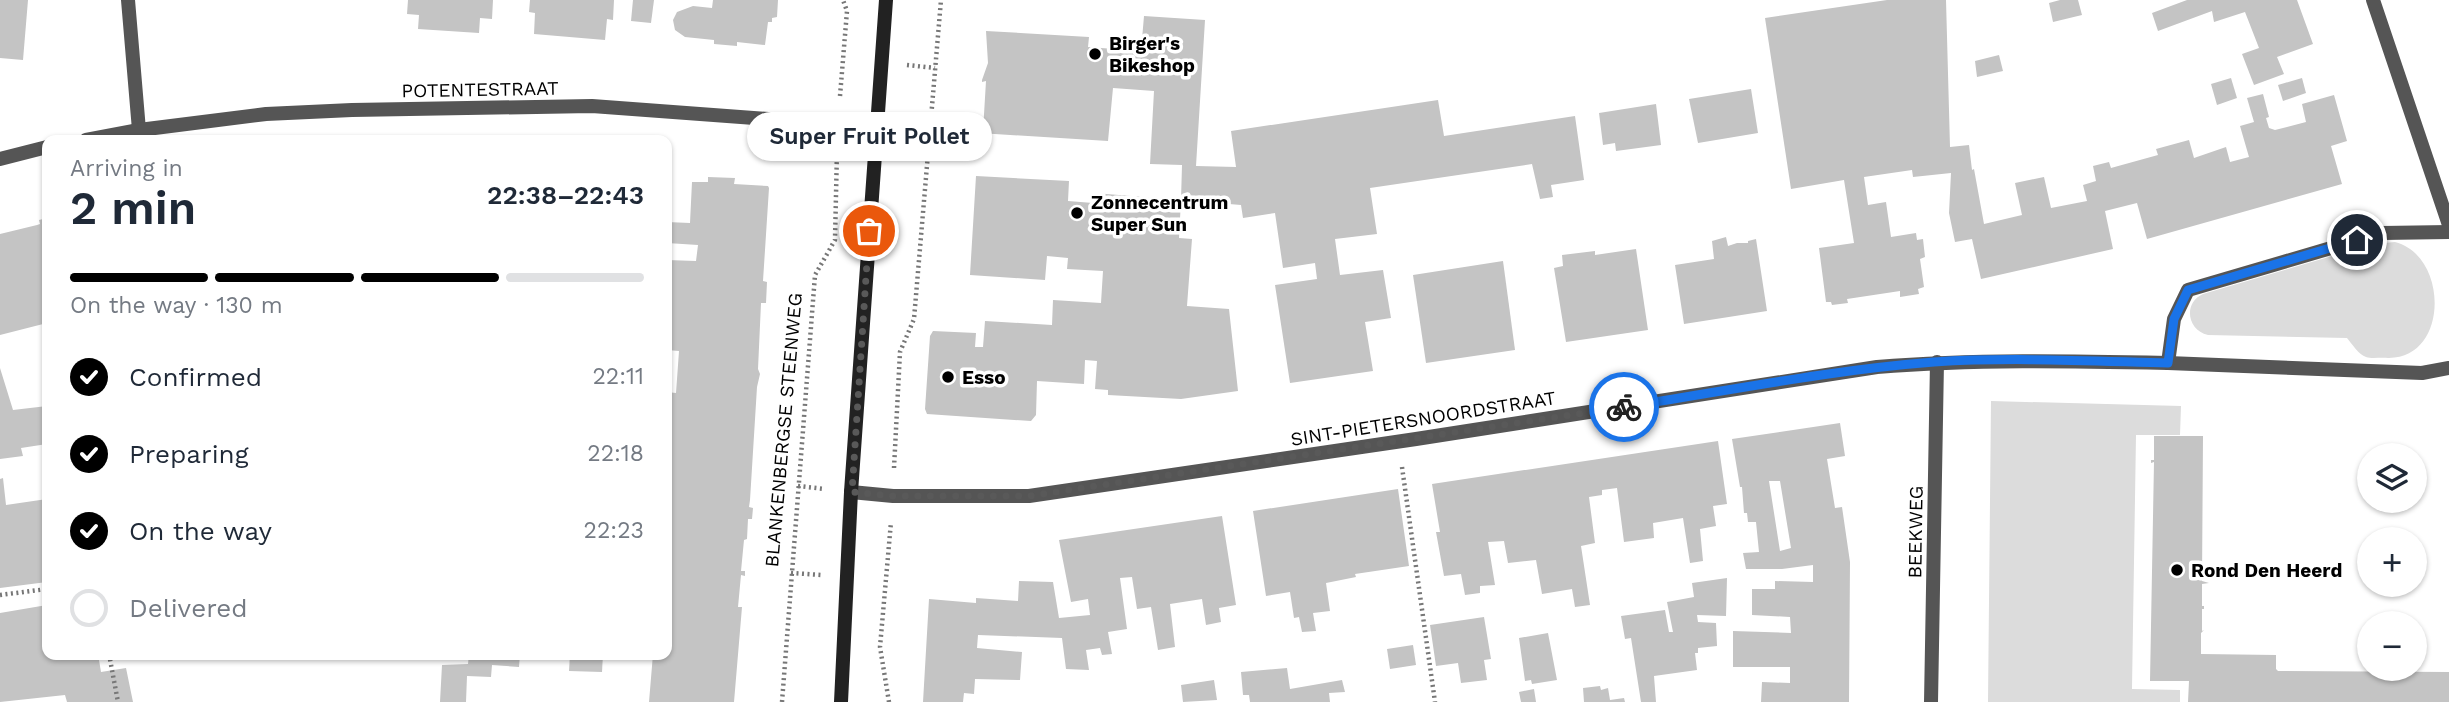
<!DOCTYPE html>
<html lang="en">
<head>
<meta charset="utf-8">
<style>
	body { margin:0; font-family:"Work Sans",sans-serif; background:#f6f6f7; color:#1f2937; height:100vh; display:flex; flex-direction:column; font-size:26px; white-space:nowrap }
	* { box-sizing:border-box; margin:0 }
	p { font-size:23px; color:#747a83 }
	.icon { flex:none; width:38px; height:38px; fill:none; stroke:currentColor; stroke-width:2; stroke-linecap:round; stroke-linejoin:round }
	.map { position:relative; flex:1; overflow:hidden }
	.details { position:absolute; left:42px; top:135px; width:630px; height:525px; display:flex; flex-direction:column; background:#fff; border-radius:14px; box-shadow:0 2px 5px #0004 }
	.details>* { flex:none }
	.controls { position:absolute; left:2357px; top:443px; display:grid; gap:14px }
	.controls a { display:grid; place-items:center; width:70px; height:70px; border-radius:50%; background:#fff; box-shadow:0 2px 5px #0004; font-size:35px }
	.pin { position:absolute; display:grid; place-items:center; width:60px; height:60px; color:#fff; margin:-30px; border:4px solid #fff; border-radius:50%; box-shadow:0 2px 7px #0007 }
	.courier { position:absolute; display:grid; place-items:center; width:70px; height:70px; margin:-35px; border:5px solid #1a73e8; border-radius:50%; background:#fff; color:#222; box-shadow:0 2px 9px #0007 }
	.bubble { position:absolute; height:49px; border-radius:24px; background:#fff; box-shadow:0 2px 5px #0004; font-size:23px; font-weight:600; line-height:49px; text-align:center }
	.overview em { font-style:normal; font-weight:600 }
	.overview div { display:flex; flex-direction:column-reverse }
	.overview { display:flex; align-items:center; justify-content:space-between; height:119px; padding:0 28px }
	h1 { font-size:46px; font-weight:600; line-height:52px }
	.bar { display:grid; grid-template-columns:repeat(4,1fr); gap:10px 7px; align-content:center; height:84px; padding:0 28px }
	.bar i { height:9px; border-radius:5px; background:#e0e1e3 }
	.bar .selected { background:#000 }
	.bar p { grid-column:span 4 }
	ol { padding:0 28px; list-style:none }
	li { display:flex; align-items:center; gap:21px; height:77px }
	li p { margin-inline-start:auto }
	li .icon { padding:7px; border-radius:50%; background:#000; color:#fff; stroke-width:4 }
	li:last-child { color:#747a83 }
	li i { width:38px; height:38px; border:4px solid #e0e1e3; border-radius:50% }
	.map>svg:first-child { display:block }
	.green { fill:#dcdcdc }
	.building { fill:#c4c4c4; fill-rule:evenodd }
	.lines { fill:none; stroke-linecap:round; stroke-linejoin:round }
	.path { stroke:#777; stroke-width:4.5; stroke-dasharray:2 3.5; stroke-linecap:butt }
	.minor { stroke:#555; stroke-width:14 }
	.secondary { stroke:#222; stroke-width:14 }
	.done { stroke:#595959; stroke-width:7; stroke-dasharray:0 12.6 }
	.route { stroke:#1a73e8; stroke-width:9 }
	.poi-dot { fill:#000; stroke:#fff; stroke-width:2.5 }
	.labels { text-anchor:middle; stroke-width:7; stroke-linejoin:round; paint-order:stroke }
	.poi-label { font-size:19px; font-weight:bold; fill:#000; stroke:#fff; text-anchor:start }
	.street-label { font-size:19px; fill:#000; stroke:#fff }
</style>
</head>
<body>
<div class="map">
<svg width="2449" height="702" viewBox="0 0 2449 702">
	<rect width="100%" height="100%" fill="#fff"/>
	<g class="green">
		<path d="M2395 242C2449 256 2449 359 2388 358 2381 357 2372 359 2366 357 2359 355 2352 344 2347 338L2208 335C2187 330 2183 303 2203 294L2373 244Z"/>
		<polygon points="1991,401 2181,406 2180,435 2136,435 2132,689 2180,690 2180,702 1988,702"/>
	</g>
	<g class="building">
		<polygon points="0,0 28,0 23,60 0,58"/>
		<polygon points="408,0 493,0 492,19 480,18 479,33 418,29 419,15 407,14"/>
		<polygon points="530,0 614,0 613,20 607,19 605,40 534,34 535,13 529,12"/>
		<polygon points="633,0 654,0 651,23 631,21"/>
		<polygon points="713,0 778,0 777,17 772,18 772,22 768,22 765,45 737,42 737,46 714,44 714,40 685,37 675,30 673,20 677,12 693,6 712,8"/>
		<polygon points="1887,0 1946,0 1950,147 1969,145 1972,170 1974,169 1984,224 2022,215 2015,183 2044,177 2051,208 2087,201 2083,185 2096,181 2093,166 2109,162 2111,168 2158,155 2156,149 2189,140 2194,158 2226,147 2230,162 2249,157 2240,126 2254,122 2247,98 2263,94 2269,117 2266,118 2269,128 2275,130 2306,122 2302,104 2334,95 2347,141 2331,146 2342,184 2147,239 2137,203 2105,211 2113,249 1981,279 1972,239 1955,242 1949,213 1951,173 1913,177 1912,170 1864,177 1868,205 1886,202 1891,237 1916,233 1917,240 1923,239 1925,257 1920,259 1924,287 1918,289 1919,294 1900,297 1900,291 1847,299 1848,303 1832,305 1831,302 1826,302 1819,248 1854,243 1844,180 1791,189 1765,18"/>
		<polygon points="2060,0 2078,0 2082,15 2053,22 2049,3"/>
		<polygon points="2187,0 2297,0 2313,44 2277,57 2284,74 2254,85 2242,54 2259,48 2245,12 2214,22 2212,11 2158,31 2152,13"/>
		<polygon points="1144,16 1205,20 1196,166 1236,167 1231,131 1438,100 1444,136 1575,116 1584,180 1551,185 1553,197 1540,199 1532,164 1370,188 1377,234 1335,239 1340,275 1383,270 1391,318 1365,322 1373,371 1290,383 1275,285 1317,279 1315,263 1283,268 1275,213 1243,218 1241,205 1181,200 1182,165 1150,164 1154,91 1113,88 1108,141 979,133 979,131 983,131 986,81 982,82 982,80 988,63 986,31 1089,37 1088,47 1141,51"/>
		<polygon points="1999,55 2003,71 1977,77 1975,61"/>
		<polygon points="2231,78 2237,98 2217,105 2211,84"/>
		<polygon points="2302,78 2306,93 2283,101 2278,85"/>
		<polygon points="1751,89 1758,133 1698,143 1689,99"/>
		<polygon points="1656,104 1661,145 1616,151 1615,143 1603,145 1599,113"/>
		<polygon points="976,176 1069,181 1068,201 1093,203 1094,193 1181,200 1179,238 1192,239 1187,306 1229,309 1238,391 1181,399 1108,395 1108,390 1095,389 1097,361 1085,360 1084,384 1037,381 1036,415 1031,421 927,414 925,409 930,336 933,331 976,333 975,347 983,347 985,321 1052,325 1053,300 1101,303 1103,271 1067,269 1068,258 1047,256 1045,280 970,275"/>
		<polygon points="708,177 735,178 734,184 768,186 769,188 763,281 767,282 766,303 761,303 758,369 760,374 757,387 750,500 749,507 753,508 752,519 748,519 747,539 744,540 741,571 745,571 745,576 741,575 738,607 742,607 734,702 649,702 653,654 667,654 667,468 669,434 667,434 667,392 676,393 679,351 667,350 667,260 696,261 698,245 667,243 667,222 690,223 692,182 708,182"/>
		<polygon points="47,218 47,323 0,335 0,234 37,225 40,224 39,220"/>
		<polygon points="1726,237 1728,246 1737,243 1748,243 1748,241 1756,239 1767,311 1684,324 1675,265 1714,259 1712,241"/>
		<polygon points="1636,249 1648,330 1566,342 1554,268 1563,266 1562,255 1595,251 1595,255"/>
		<polygon points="1503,261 1515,350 1426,363 1413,275"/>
		<polygon points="0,368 13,410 47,406 47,444 21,448 23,456 0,459"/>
		<path d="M1840 423 1845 456 1827 459 1835 508 1842 507 1850 562 1849 702H1761L1762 682 1790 683V667H1733V631L1791 633 1790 617 1752 615V589H1775V581L1813 582V565L1782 569H1746L1743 553 1759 552 1756 522H1748L1747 513H1744L1742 487H1740L1732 439ZM1769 481H1780L1791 548 1780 551Z"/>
		<polygon points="2154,436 2203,436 2202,581 2209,583 2202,584 2202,606 2204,606 2204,609 2202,609 2202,631 2204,630 2201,633 2201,654 2276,655 2276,669 2278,671 2449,672 2449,702 2188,702 2189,681 2150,681 2154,462 2151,463 2151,460 2154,460"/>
		<polygon points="1718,441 1727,504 1713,506 1716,526 1700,529 1703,561 1690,563 1683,518 1653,523 1654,538 1624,542 1617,488 1602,490 1602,495 1589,497 1595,543 1581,546 1590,605 1575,607 1572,589 1542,594 1536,560 1508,563 1504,541 1488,542 1495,585 1480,586 1480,593 1465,595 1461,574 1444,576 1436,532 1440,532 1432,484"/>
		<polygon points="3,478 6,505 47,499 47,582 0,588 0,479"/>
		<polygon points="1398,489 1409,566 1355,574 1356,577 1326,583 1330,611 1313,613 1316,631 1302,632 1299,617 1294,618 1290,592 1266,596 1253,511"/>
		<polygon points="1222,516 1236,605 1219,608 1221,622 1206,625 1202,599 1170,604 1175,647 1158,650 1151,607 1137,609 1132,577 1120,578 1127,629 1108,632 1112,654 1102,655 1100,648 1086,650 1089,670 1066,669 1062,638 978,635 977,648 1022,652 1020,680 975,679 974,694 964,693 963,702 923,702 929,599 976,603 976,598 1018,601 1019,581 1053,582 1059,618 1090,615 1088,599 1071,602 1059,540"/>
		<polygon points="1727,578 1726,616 1697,615 1698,622 1716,623 1717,646 1698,648 1698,653 1695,653 1697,670 1654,676 1656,702 1641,702 1631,638 1625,639 1621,616 1665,610 1669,632 1673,632 1667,602 1694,597 1692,583"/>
		<polygon points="47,605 47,654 98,654 101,672 126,668 133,702 67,702 65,695 0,702 0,613"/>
		<polygon points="1484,617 1491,659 1484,660 1487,680 1461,683 1458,663 1436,666 1430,625"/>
		<polygon points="1548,633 1557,680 1532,684 1531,680 1525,681 1519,638"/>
		<polygon points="1413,645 1416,665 1390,669 1387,649"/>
		<polygon points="469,654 520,654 519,667 492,665 491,677 467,676 466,702 440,702 442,665 468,664"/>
		<polygon points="570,654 603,654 602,672 569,671"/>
		<polygon points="1287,668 1290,689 1342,680 1345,692 1329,693 1330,702 1250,702 1249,695 1243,695 1241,672"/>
		<polygon points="1214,680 1217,700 1183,702 1181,685"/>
		<polygon points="1600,686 1601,690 1608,688 1610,700 1624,698 1625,702 1584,702 1583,688"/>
		<polygon points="1534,689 1536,702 1521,702 1519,692"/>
	</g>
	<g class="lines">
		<g class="path">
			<polyline points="907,65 935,68"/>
			<polyline points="840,96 847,11 843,0"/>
			<polyline points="905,129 929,132"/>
			<polyline points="1402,467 1435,702"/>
			<polyline points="894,468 900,352 914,319 941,0"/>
			<polyline points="798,486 825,489"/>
			<polyline points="791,573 821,575"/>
			<polyline points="0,595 47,589"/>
			<polyline points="109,654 118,702"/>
			<polyline points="782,702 815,275 835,240 837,150"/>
			<polyline points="889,702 880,647 891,522"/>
		</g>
		<g class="minor">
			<polyline points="128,0 139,130"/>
			<polyline points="2373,0 2449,225"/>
			<polyline points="86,140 139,130 266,114 352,110 592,106 876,127"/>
			<polyline points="0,159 47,147"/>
			<polyline points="2168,363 2422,373 2449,368"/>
			<path d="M851 492 893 496H1029L1416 439 1877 367C1974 359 2071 361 2168 363L2174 319 2188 290 2382 233 2449 232"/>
			<polyline points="1931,702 1937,362"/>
		</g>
		<polyline class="secondary" points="841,702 851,492 886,0"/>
	</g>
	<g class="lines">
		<polyline class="done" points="869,231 852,492 893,496 1029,496 1624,407"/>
		<path class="route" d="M1624 407C1727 391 1830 370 1934 362 2011 357 2090 361 2168 363L2174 319 2188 290 2357 240"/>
	</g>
	<g class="poi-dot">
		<circle cx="1095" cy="54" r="7"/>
		<circle cx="1077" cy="213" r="7"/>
		<circle cx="948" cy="377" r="7"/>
		<circle cx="2177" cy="570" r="7"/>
	</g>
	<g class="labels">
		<g class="poi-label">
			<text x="1109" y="50">Birger's<tspan x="1109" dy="22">Bikeshop</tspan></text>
			<text x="1091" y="209">Zonnecentrum<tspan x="1091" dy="22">Super Sun</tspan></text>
			<text x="962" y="384">Esso</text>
			<text x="2191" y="577">Rond Den Heerd</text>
		</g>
		<g class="street-label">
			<text transform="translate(480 89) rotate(-1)" y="7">POTENTESTRAAT</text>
			<text transform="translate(1423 418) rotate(-9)" y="7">SINT-PIETERSNOORDSTRAAT</text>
			<text transform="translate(783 430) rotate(-85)" y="7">BLANKENBERGSE STEENWEG</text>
			<text transform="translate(1915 532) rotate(-89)" y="7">BEEKWEG</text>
		</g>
	</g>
</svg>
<div class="controls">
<a><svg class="icon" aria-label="layers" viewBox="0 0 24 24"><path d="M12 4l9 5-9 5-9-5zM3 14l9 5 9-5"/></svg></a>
<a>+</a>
<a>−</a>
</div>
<div class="pin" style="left:869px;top:231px;background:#ea580c"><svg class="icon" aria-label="bag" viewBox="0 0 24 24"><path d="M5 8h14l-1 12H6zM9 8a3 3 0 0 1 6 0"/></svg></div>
<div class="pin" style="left:2357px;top:240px;background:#1f2937"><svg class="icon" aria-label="home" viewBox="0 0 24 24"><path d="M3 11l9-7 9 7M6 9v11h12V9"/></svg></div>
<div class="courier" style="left:1624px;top:407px"><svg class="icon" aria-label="bike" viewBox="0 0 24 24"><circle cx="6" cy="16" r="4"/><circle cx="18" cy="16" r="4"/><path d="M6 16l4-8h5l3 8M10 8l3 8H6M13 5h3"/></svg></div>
<div class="bubble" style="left:747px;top:112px;width:245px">Super Fruit Pollet</div>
<section class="details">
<div class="overview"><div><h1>2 min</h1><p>Arriving in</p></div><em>22:38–22:43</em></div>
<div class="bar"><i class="selected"></i><i class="selected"></i><i class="selected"></i><i></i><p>On the way · 130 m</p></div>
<ol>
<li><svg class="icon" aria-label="check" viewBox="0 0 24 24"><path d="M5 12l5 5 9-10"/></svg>Confirmed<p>22:11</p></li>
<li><svg class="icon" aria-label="check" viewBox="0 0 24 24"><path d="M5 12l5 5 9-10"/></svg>Preparing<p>22:18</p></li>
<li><svg class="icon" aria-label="check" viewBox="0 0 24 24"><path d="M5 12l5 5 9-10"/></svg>On the way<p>22:23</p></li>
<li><i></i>Delivered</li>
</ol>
</section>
</div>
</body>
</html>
